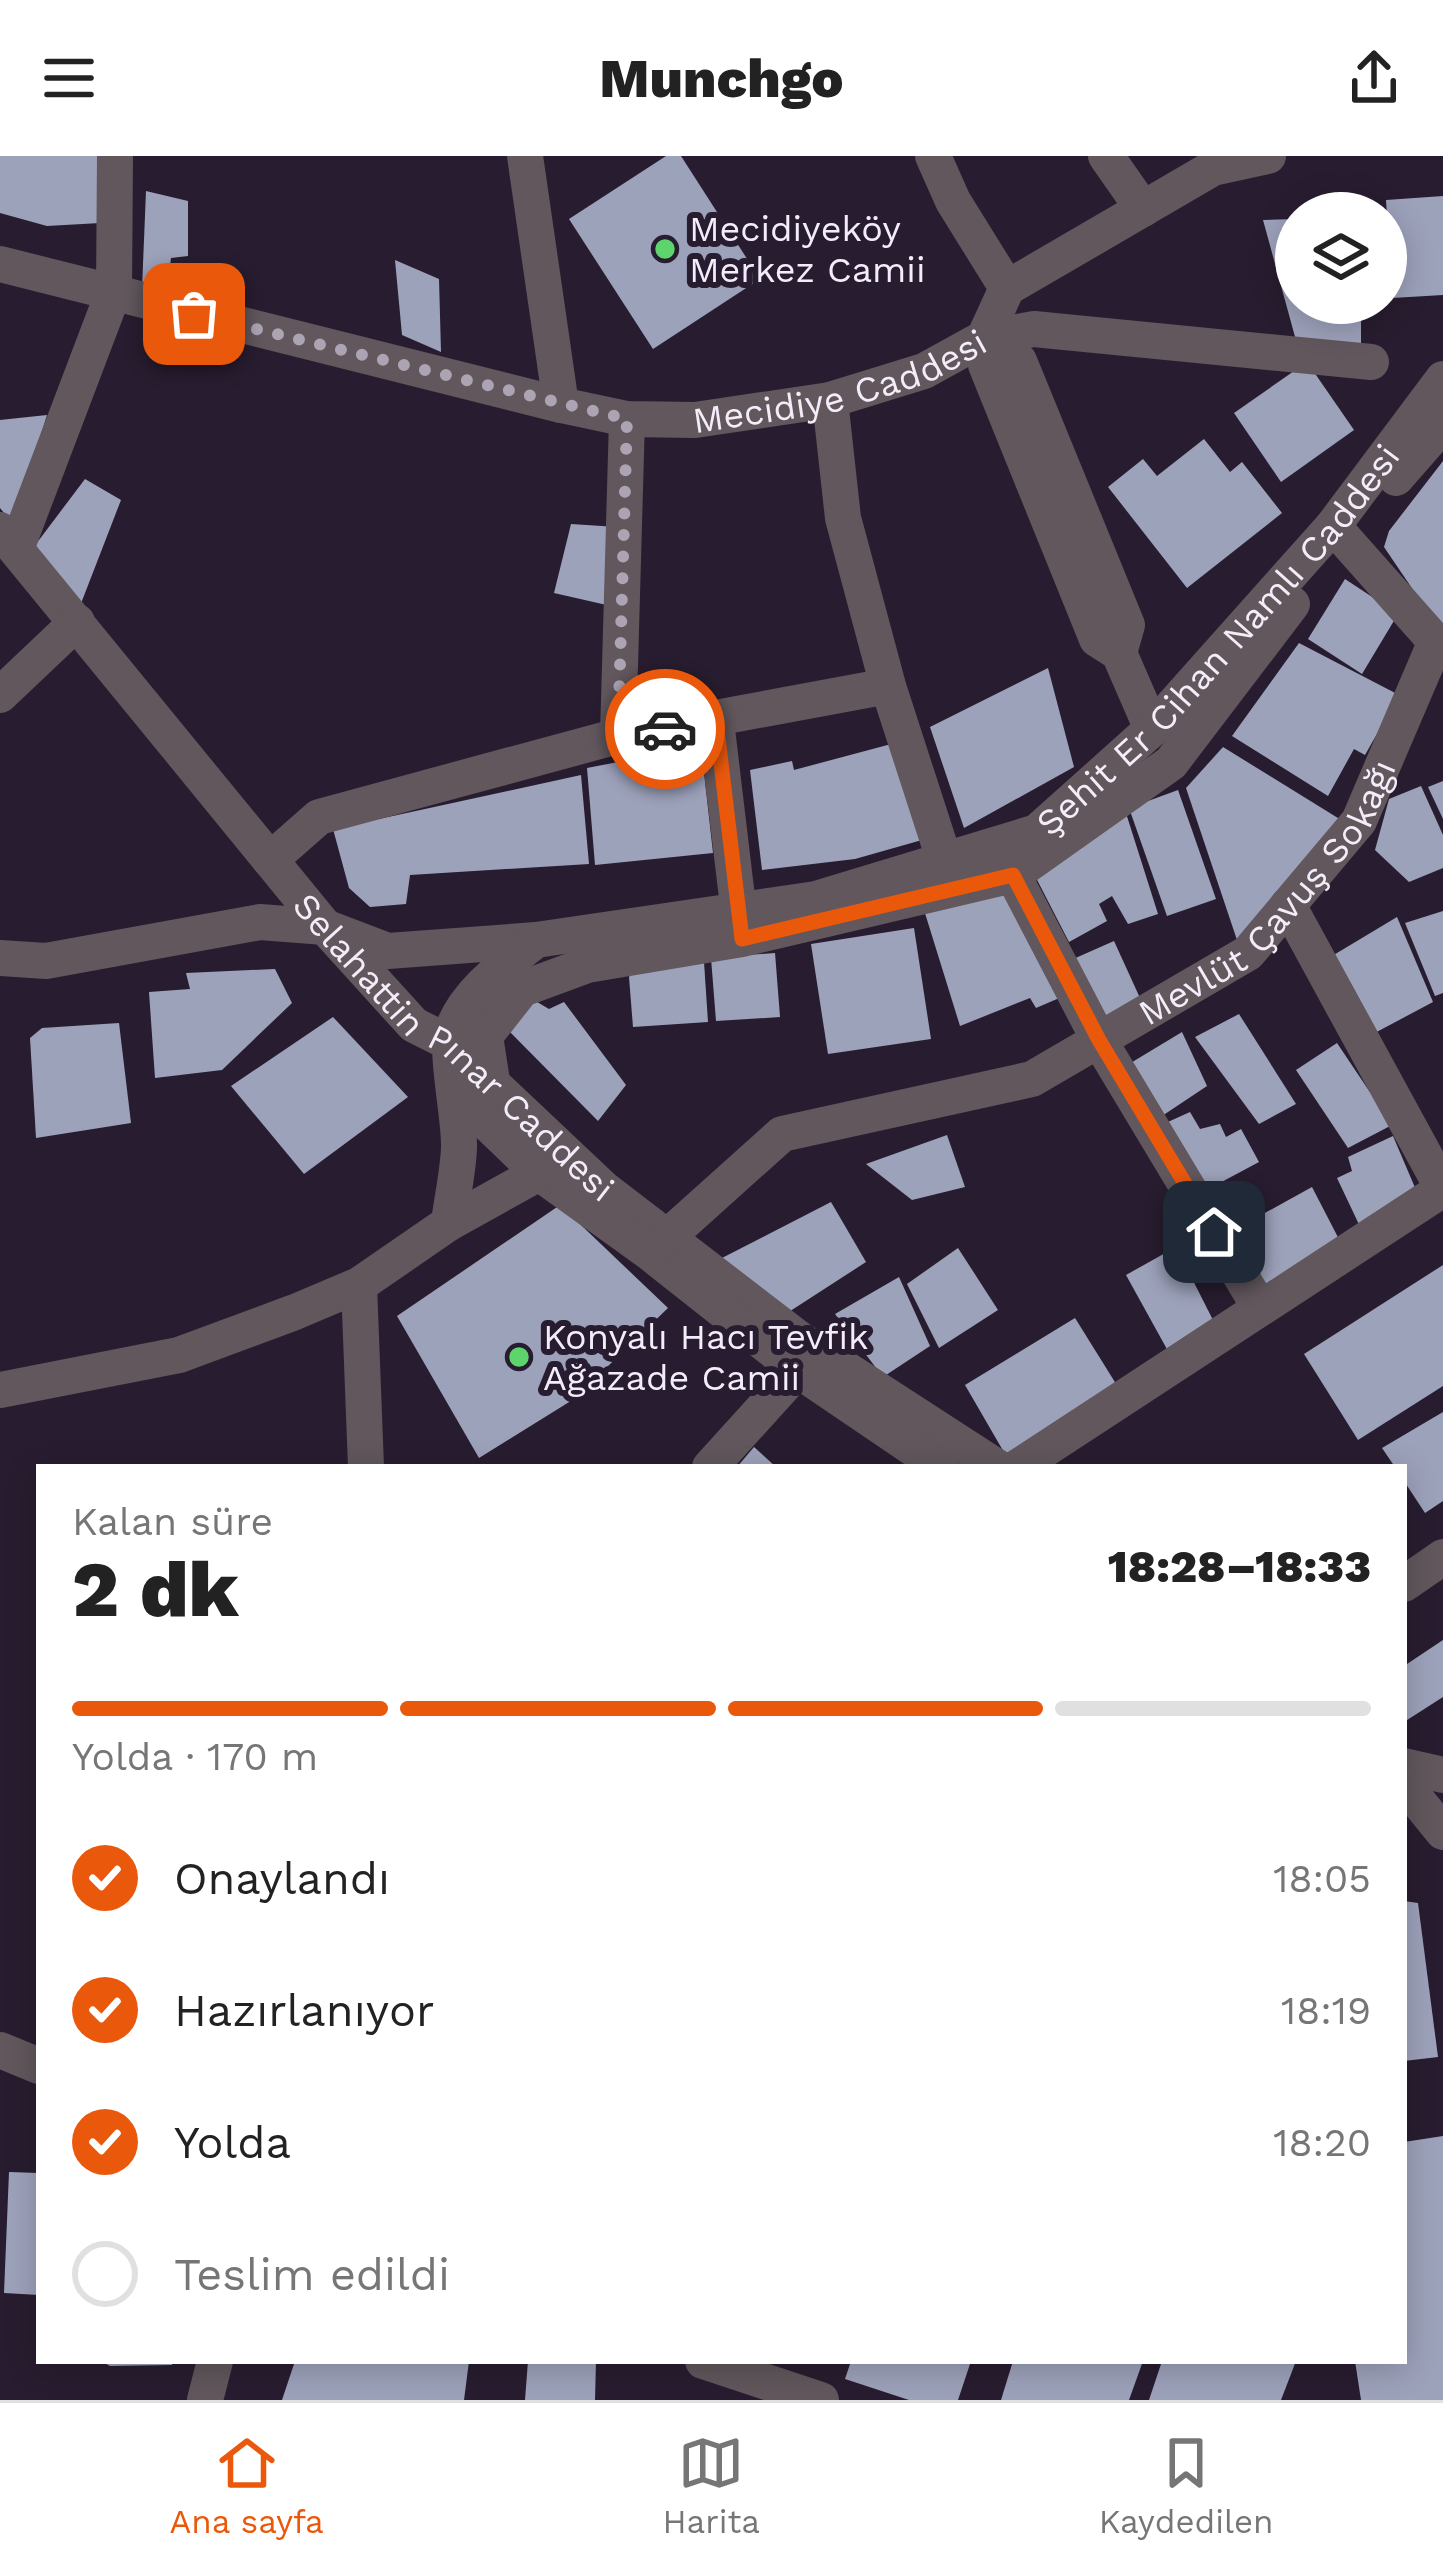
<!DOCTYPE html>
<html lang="tr">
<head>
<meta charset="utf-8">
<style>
	body { margin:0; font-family:"Work Sans",sans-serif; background:#f2f2f2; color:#222; height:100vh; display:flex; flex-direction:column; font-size:45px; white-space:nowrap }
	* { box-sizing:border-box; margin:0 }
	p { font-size:39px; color:#767676 }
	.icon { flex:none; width:66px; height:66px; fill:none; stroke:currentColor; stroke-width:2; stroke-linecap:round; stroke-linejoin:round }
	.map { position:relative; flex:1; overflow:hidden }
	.sheet { position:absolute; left:36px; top:1308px; width:1371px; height:900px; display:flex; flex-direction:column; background:#fff; border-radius:0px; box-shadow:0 6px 30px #0003 }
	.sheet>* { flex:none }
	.fabs { position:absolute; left:1275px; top:36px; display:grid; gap:24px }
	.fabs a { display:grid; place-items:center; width:132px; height:132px; border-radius:50%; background:#fff; box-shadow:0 6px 30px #0003; font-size:60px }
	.pin { position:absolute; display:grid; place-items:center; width:102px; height:102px; color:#fff; margin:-51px; border-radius:24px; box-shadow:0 6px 18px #0006 }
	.courier { position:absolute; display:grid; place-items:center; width:120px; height:120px; margin:-60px; border:9px solid #ea580c; border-radius:50%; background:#fff; color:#222; box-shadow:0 3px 15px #0007 }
	.headline em { font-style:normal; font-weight:800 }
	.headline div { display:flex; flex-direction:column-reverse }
	.headline { display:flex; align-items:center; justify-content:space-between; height:204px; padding:0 36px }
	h1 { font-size:78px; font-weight:800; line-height:90px }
	.bar { display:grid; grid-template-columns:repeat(4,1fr); gap:18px 12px; align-content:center; height:144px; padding:0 36px }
	.bar i { height:15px; border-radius:9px; background:#e0e0e0 }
	.bar .on { background:#ea580c }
	.bar p { grid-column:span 4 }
	ol { padding:0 36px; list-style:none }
	li { display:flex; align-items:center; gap:36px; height:132px }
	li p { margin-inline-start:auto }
	li .icon { padding:12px; border-radius:50%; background:#ea580c; color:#fff; stroke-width:4 }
	li:last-child { color:#767676 }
	li i { width:66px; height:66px; border:6px solid #e0e0e0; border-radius:50% }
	header { display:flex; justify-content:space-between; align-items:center; height:156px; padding:0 36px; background:#fff; font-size:54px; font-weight:800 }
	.menu { display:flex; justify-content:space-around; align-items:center; height:168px; border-top:3px solid #e0e0e0; background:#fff; font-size:33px; color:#767676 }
	.menu a { display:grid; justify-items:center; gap:6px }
	.menu .on { color:#ea580c }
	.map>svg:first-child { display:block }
	.building { fill:#9da2bb }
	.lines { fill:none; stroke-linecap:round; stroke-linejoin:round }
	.minor { stroke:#61575d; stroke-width:36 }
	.done { stroke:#aca4b3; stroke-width:12; stroke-dasharray:0 21.6 }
	.route { stroke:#ea580c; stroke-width:15 }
	.poi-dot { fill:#5ed56c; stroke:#281d30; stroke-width:4.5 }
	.labels { text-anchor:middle; stroke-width:12; stroke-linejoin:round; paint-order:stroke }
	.poi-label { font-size:36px; fill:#f3edfa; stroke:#281d30; text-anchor:start }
	.street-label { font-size:36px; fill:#f3edfa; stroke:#281d30 }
</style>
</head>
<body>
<header><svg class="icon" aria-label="menu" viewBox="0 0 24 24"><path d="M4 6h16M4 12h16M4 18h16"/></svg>Munchgo<svg class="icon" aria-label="share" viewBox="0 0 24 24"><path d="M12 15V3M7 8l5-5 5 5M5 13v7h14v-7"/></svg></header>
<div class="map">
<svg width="1443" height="2244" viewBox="0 0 1443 2244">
	<rect width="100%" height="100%" fill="#281d30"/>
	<g class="building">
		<polygon points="0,0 107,0 100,67 47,70 0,57"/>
		<polygon points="666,0 681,0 760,123 653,193 569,63"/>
		<polygon points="146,35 188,45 188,100 171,102 167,132 142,133"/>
		<polygon points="1443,40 1443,139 1392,142 1386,44"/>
		<polygon points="1296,63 1296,147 1361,147 1361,190 1297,188 1263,64"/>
		<polygon points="395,104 439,123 441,196 402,179"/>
		<polygon points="1307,206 1354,274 1281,326 1234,257"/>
		<polygon points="47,259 13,368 0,352 0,264"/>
		<polygon points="1204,283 1230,316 1242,306 1282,357 1187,432 1108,331 1143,303 1157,320"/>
		<polygon points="1443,305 1443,478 1384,391 1389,375"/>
		<polygon points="85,323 121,344 80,450 33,392"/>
		<polygon points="571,368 617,371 611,450 554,437"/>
		<polygon points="1345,423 1398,458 1362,518 1308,483"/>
		<polygon points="1299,487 1399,539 1365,599 1354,593 1328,640 1232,580"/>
		<polygon points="1048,512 1074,611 964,672 930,571"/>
		<polygon points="895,587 922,684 855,703 762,714 750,614 792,605 794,614"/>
		<polygon points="701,590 713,697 595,709 587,612"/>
		<polygon points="1223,591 1346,667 1238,787 1186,632"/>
		<polygon points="581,619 589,708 410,719 406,748 370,751 349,732 333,673"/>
		<polygon points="1443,625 1443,663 1428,631"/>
		<polygon points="1421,630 1443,679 1443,712 1409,726 1375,694 1389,643"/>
		<polygon points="1178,634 1216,743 1167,760 1129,652"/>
		<polygon points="1125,654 1158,758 1128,768 1112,740 1099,748 1107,765 1069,786 1032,714"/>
		<polygon points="1004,726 1064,840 1036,852 1030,842 960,870 924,754"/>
		<polygon points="1443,755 1443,837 1435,840 1405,767"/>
		<polygon points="1397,761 1433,846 1371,879 1327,803"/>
		<polygon points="914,772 931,883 828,898 811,788"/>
		<polygon points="1114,785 1140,842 1101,864 1071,804"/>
		<polygon points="775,797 780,861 716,865 711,802"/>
		<polygon points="704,806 708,866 633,871 629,821 637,810"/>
		<polygon points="275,813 292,847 222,914 155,922 149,836 190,833 186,817"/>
		<polygon points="532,843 549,853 564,846 626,929 598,965 508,874"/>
		<polygon points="1239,858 1296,948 1259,968 1195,881"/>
		<polygon points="333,861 408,941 304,1018 231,930"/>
		<polygon points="119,867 131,967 36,982 30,882 42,872"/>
		<polygon points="1182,876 1207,930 1159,962 1129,908"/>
		<polygon points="1337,887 1392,969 1348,992 1296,914"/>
		<polygon points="1190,956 1200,973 1220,968 1226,981 1241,973 1259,1006 1201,1037 1159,970"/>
		<polygon points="947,979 965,1031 912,1044 866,1008"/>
		<polygon points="1393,980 1419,1041 1364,1079 1337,1022 1352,1015 1348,1001"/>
		<polygon points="1312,1031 1343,1091 1260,1142 1227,1078"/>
		<polygon points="831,1046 866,1106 781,1161 720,1103"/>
		<polygon points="560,1049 668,1152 574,1243 479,1302 397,1160"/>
		<polygon points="1176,1091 1215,1168 1168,1195 1126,1119"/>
		<polygon points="958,1092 998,1154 939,1192 907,1128"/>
		<polygon points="1443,1109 1443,1230 1358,1284 1304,1198"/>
		<polygon points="899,1121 930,1190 883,1221 835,1158"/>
		<polygon points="1075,1162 1118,1231 1005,1298 965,1229"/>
		<polygon points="1443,1256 1443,1345 1425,1357 1404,1325 1404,1311 1395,1311 1382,1292"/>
		<polygon points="754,1291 776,1311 737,1311"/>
		<polygon points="1443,1484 1443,1541 1404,1566 1404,1510"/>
		<polygon points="1404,1745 1418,1747 1438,1901 1404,1905"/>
		<polygon points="1443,1980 1443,2244 1361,2244 1355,2205 1404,2205 1404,1986"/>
		<polygon points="9,2016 39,2017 39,2139 4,2137"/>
		<polygon points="101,2205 173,2205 172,2209 110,2210"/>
		<polygon points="295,2205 469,2205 464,2244 282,2244"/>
		<polygon points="528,2205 596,2205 595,2244 525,2244"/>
		<polygon points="851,2205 971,2205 958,2244 909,2244 845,2223"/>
		<polygon points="1013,2205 1143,2205 1129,2244 1001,2244"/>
		<polygon points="1162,2205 1296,2205 1281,2244 1149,2244"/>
	</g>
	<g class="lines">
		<g class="minor">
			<polyline points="525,0 561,249"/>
			<polyline points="933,0 953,45 1007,132"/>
			<polyline points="1106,0 1143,53"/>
			<path id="s1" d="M0 108 561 249 627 263 695 264 830 244 924 215 984 182 1007 132 1213 12 1268 0"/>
			<polyline points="984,182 986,209 1097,483 1119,497 1152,573"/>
			<polyline points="984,182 1034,173 1371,206"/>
			<polyline points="984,182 1019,205 1127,469 1119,497"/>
			<polyline points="830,244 843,362 888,530 945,706"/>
			<polyline points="1396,322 1443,268"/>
			<polyline points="1333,370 1443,494"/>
			<path id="s2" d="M0 374 325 771 414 869 448 886 604 1033 798 1182 997 1311"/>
			<polyline points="16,393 114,135 115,0"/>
			<polyline points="0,539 77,466"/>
			<polyline points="716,565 741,775"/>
			<polyline points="618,580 627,263"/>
			<polyline points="1002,698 1099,884 1260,1152"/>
			<polyline points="270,704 319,661 618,580 888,530"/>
			<polyline points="1288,749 1443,1033"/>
			<path id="s3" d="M0 802 46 805 260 766 325 771 388 795 536 784 816 743 1037 676 1152 573 1333 370 1443 223"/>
			<polyline points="493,932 485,880 522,833 587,809 742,783 1013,719 1171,607 1292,448"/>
			<polyline points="457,938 539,1017 650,1097 798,1214 941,1311"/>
			<path d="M449 1067C452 1042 458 1017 459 992 460 961 444 894 453 872 468 834 505 809 536 784"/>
			<path id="s4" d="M654 1093 782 978 1032 923 1248 797 1359 665 1436 485"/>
			<polyline points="359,1129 366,1311"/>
			<polyline points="0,1234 179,1199 295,1156 359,1129 449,1067 539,1017"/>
			<polyline points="710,1311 798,1214"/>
			<polyline points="1018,1311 1443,1033"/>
			<polyline points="1404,1428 1443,1401"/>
			<polyline points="1404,1610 1443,1619"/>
			<polyline points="1404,1628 1443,1676"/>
			<polyline points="0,1894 39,1910"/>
			<polyline points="703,2205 821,2244"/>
			<polyline points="205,2244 215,2205"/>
		</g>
	</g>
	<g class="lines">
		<polyline class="done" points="194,158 627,263 618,580 665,573"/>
		<polyline class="route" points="665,573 716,565 742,783 1013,719 1099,884 1214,1076"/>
	</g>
	<g class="poi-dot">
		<circle cx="665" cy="93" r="12"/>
		<circle cx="519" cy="1201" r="12"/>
	</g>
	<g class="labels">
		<g class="poi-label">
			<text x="689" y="85">Mecidiyeköy<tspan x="689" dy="41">Merkez Camii</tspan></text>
			<text x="543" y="1193">Konyalı Hacı Tevfik<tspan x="543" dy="41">Ağazade Camii</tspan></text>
		</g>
		<g class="street-label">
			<text dy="13" stroke="none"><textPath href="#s1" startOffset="864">Mecidiye Caddesi</textPath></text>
			<text dy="13" stroke="none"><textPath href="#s3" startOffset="1323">Şehit Er Cihan Namlı Caddesi</textPath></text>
			<text dy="13" stroke="none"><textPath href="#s4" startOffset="735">Mevlüt Çavuş Sokağı</textPath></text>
			<text dy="13" stroke="none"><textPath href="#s2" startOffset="690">Selahattin Pınar Caddesi</textPath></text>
		</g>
	</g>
</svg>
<div class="fabs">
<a><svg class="icon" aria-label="layers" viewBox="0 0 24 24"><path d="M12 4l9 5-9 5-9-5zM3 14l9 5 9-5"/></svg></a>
</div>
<div class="pin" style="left:194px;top:158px;background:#ea580c"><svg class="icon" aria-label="bag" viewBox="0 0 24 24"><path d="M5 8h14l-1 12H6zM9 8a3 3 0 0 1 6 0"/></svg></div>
<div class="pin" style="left:1214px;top:1076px;background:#1f2937"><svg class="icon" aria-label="home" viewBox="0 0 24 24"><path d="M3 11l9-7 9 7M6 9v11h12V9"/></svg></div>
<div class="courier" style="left:665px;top:573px"><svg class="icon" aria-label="car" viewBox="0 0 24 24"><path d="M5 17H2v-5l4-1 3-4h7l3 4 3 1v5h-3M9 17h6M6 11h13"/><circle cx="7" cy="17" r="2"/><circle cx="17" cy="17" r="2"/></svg></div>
<section class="sheet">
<div class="headline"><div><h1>2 dk</h1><p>Kalan süre</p></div><em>18:28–18:33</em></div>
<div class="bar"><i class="on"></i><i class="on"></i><i class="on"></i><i></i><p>Yolda · 170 m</p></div>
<ol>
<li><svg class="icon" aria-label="check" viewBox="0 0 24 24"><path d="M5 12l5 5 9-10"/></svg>Onaylandı<p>18:05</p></li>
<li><svg class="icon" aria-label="check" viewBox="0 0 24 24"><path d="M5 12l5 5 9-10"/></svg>Hazırlanıyor<p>18:19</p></li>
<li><svg class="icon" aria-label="check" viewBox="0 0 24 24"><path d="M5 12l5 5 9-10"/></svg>Yolda<p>18:20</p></li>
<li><i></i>Teslim edildi</li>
</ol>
</section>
</div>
<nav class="menu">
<a class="on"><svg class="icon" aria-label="home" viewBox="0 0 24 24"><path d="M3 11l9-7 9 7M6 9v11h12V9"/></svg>Ana sayfa</a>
<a><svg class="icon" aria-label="map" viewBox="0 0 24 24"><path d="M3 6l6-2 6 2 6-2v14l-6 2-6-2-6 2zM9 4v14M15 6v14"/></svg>Harita</a>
<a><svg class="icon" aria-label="saved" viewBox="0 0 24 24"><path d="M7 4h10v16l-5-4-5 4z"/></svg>Kaydedilen</a>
</nav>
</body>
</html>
